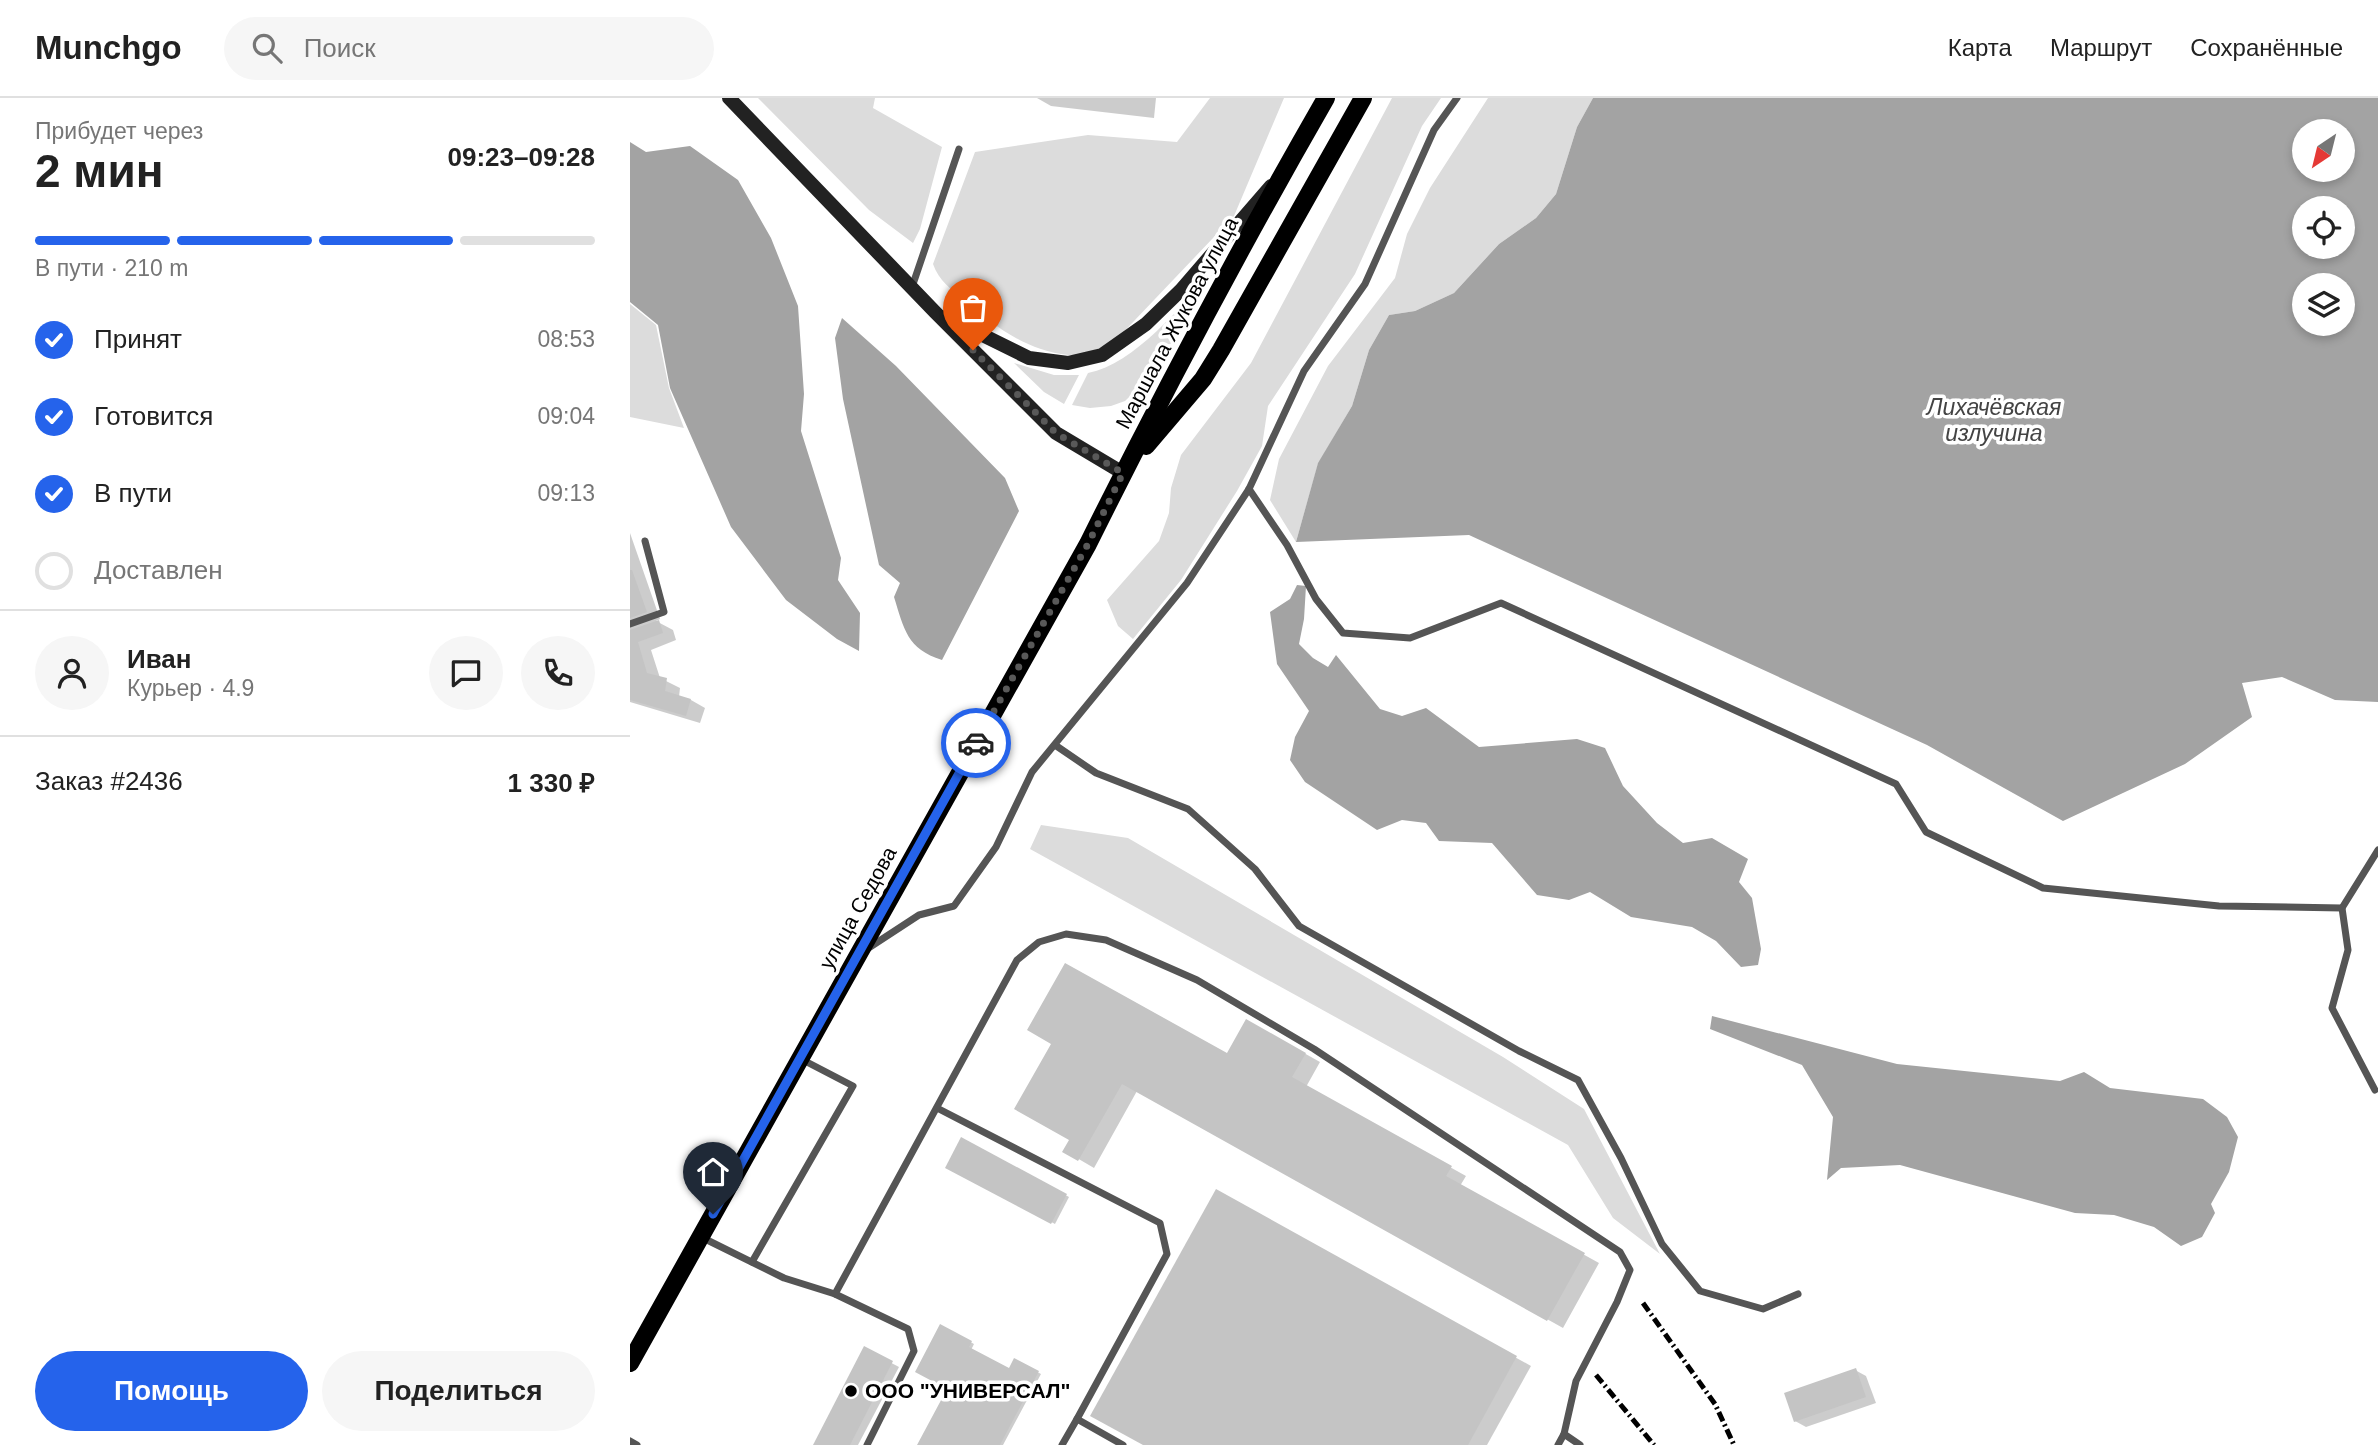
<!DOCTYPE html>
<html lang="ru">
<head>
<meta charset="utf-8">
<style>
	body { margin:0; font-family:Helvetica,sans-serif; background:#f6f6f6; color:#222; height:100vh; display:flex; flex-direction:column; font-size:26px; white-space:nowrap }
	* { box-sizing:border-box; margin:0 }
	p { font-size:23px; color:#767676 }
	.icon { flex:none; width:38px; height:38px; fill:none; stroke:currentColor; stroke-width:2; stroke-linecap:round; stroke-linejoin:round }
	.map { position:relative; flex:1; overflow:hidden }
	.details { display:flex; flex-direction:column; background:#fff; width:630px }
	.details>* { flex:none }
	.needle { width:46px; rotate:215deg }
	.controls { position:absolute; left:1662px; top:21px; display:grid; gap:14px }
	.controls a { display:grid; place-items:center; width:63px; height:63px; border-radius:50%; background:#fff; box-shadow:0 4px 10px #0003; font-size:35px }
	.pin { position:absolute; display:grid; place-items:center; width:60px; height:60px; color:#fff; margin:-72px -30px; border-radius:50% 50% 50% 0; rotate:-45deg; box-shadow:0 0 7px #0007 }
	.pin .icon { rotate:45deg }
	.courier { position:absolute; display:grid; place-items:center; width:70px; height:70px; margin:-35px; border:5px solid #2563eb; border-radius:50%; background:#fff; color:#222; box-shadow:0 2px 9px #0007 }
	.head em { font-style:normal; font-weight:700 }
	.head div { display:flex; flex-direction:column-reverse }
	.head { display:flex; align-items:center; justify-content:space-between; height:119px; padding:0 35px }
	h1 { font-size:46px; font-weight:700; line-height:52px }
	.bar { display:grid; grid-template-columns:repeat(4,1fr); gap:10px 7px; align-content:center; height:84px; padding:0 35px }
	.bar i { height:9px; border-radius:5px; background:#e0e0e0 }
	.bar .on { background:#2563eb }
	.bar p { grid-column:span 4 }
	.line { display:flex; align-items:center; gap:18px; padding:0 35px; border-top:2px solid #e0e0e0 }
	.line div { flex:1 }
	.round { display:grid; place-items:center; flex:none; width:74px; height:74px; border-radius:37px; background:#f6f6f6 }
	ol { padding:0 35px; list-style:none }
	li { display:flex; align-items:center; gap:21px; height:77px }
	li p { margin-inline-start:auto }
	li .icon { padding:7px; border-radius:50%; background:#2563eb; color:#fff; stroke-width:4 }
	li:last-child { color:#767676 }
	li i { width:38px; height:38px; border:4px solid #e0e0e0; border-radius:50% }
	.action { display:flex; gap:14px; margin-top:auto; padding:14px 35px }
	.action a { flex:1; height:80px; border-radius:42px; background:#2563eb; color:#fff; font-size:28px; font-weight:700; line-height:80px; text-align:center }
	.action a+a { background:#f6f6f6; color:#222 }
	header { display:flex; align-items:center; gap:42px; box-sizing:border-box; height:98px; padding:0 35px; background:#fff; border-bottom:2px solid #e0e0e0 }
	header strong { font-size:33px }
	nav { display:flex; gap:38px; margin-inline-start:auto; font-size:24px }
	.search { width:490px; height:63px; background:#f6f6f6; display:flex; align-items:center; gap:18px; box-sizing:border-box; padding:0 24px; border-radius:38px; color:#767676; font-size:26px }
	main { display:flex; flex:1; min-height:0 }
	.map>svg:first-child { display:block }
	.green { fill:#dcdcdc }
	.water { fill:#a3a3a3; fill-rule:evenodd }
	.shadow { fill:#0003 }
	.building { fill:#c4c4c4 }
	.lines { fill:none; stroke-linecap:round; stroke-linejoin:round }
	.service { stroke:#555; stroke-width:7 }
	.secondary { stroke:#222; stroke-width:14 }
	.primary { stroke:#000; stroke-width:18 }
	.rail { stroke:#000; stroke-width:5; stroke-dasharray:10 3.5 2 3.5; stroke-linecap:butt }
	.done { stroke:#595959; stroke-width:7; stroke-dasharray:0 12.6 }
	.route { stroke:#2563eb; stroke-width:9 }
	.poi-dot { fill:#000; stroke:#fff; stroke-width:2.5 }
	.labels { text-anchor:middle; stroke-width:7; stroke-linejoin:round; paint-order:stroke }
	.street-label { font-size:21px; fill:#000; stroke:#fff }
	.poi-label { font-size:21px; font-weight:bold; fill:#000; stroke:#fff; text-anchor:start }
	.water-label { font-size:23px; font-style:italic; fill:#444; stroke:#fff }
</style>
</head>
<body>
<header>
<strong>Munchgo</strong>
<div class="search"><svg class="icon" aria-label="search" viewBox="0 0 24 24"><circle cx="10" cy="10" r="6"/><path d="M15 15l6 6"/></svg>Поиск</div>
<nav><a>Карта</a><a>Маршрут</a><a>Сохранённые</a></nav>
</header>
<main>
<section class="details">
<div class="head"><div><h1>2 мин</h1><p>Прибудет через</p></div><em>09:23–09:28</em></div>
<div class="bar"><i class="on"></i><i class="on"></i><i class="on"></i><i></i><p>В пути · 210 m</p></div>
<ol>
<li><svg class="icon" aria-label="check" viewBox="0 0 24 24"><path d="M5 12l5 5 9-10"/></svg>Принят<p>08:53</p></li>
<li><svg class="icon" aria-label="check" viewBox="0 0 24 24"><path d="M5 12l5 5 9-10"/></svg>Готовится<p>09:04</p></li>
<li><svg class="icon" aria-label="check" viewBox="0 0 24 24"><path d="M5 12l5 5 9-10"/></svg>В пути<p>09:13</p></li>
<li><i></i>Доставлен</li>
</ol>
<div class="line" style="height:126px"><a class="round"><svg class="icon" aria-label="person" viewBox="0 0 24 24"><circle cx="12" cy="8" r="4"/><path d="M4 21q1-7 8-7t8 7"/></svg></a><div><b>Иван</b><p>Курьер · 4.9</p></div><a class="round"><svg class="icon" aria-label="chat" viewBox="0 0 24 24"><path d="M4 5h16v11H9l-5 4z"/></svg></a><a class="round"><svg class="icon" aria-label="phone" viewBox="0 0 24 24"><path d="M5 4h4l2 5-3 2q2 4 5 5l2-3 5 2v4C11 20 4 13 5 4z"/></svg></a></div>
<div class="line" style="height:91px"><div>Заказ #2436</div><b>1 330 ₽</b></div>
<div class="action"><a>Помощь</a><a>Поделиться</a></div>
</section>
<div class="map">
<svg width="1748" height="1347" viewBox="0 0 1748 1347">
	<rect width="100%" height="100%" fill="#fff"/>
	<g class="green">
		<polygon points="128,0 245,0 243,10 312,49 290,131 283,145 239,112"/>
		<path d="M580 0H654L604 118 485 243C470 250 455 259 438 257 397 253 364 228 334 202 321 191 309 183 303 166L345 54 458 37 547 44Z"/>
		<polygon points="762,0 811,0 792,28 725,176 638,308 632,348 607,393 551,482 503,541 488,528 477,502 529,443 539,415 541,390 551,357 621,265"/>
		<polygon points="858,0 963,0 947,29 926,96 906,120 869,146 824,195 785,213 759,217 739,252 722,308 688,366 666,444 640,402 649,361 698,268 765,180 777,136 800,90"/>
		<path d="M584 174 534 265 495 303 481 308 460 310 442 307 458 275C505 266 550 208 584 174Z"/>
		<polygon points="0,206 26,227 39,290 54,330 0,319"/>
		<polygon points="384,265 424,277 449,277 434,306 414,294"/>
		<polygon points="411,727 498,740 873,959 954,1011 1030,1156 983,1120 938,1047 400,751"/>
	</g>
	<g class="water">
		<path d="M963 0H1748V604L1705 602 1652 579 1612 585 1622 619 1555 666 1433 723 1297 647 839 437 666 444 688 365 722 308 739 252 759 217 785 213 824 195 869 146 906 120 926 96 947 29ZM1713 33V72H1675V33ZM1713 110V149H1675V110ZM1713 187V226H1675V187Z"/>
		<polygon points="0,44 16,54 60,48 108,82 141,140 168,208 174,296 171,333 211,460 208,482 230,515 229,553 207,541 156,502 101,429 40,290 28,227 0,204"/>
		<path d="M212 220 266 268 375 380 389 413 312 562C277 551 274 531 264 499L270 485 249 467 213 301 205 240Z"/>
		<polygon points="667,487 676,488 674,521 669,546 683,560 698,569 706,557 750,611 772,618 796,610 849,649 947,641 975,650 993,688 1027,725 1053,745 1082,740 1118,761 1109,784 1122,800 1131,851 1128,867 1111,869 1086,843 1062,829 1001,819 960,794 939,802 907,797 862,745 809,743 796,725 772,722 747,732 675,684 660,662 665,639 679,613 647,566 640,514 660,501"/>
		<polygon points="1082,918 1267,966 1430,983 1454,974 1480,990 1573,1001 1597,1019 1608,1039 1599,1074 1581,1106 1585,1115 1572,1139 1551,1148 1524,1129 1484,1117 1445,1115 1270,1067 1211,1070 1197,1082 1203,1019 1172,967 1080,931"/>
	</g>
	<g class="shadow">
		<polygon points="407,0 526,0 524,20 421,8"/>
		<polygon points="0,435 30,521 26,523 43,532 46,542 21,552 30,580 50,590 49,599 61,602 75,610 70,625 0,604"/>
		<polygon points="617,923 690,964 676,989 836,1078 830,1088 969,1165 933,1230 507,993 464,1070 435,1053 441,1042 386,1010 597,958"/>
		<polygon points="332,1041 439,1099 425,1126 317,1069"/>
		<polygon points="587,1094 901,1268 857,1347 516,1347"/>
		<polygon points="311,1228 344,1246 341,1252 380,1272 385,1262 411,1276 373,1347 289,1347 319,1290"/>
		<polygon points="235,1251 269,1269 228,1347 185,1347"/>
		<polygon points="1225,1272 1236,1278 1246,1305 1176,1329 1165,1323"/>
	</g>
	<g class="building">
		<polygon points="0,472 2,472 17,514 0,520"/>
		<polygon points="29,522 33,535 8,544 17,575 37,580 35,593 61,601 56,618 0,602 0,532"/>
		<polygon points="435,865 597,955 616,921 676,955 662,979 822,1068 816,1078 955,1155 917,1223 492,986 448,1063 432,1054 439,1042 384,1011 421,946 397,932"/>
		<polygon points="331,1039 437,1096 421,1126 315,1070"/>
		<polygon points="586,1091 887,1258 838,1347 513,1347 460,1318"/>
		<polygon points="310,1226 342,1243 339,1249 379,1270 384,1260 409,1273 370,1347 287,1347 317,1291 285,1274"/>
		<polygon points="234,1248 263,1263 220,1347 183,1347"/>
		<polygon points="1226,1270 1236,1299 1164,1324 1154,1295"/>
	</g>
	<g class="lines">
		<g class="service">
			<polyline points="282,189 329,51"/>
			<polyline points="619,391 657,447 686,501 713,535 780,540 871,505 1266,686 1296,734 1413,790 1589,808 1712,810 1748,752"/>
			<polyline points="0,526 34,514 15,443"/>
			<polyline points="425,647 466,675 558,711 625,771 669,828 889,953 948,982 991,1060 1032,1146 1070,1193 1133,1211 1168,1196"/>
			<polyline points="1712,810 1718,852 1702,910 1745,992"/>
			<polyline points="237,851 289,817 324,808 366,749 402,674 557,485 619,391 674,273 735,186 804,32 827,0"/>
			<polyline points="307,1010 530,1125 537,1156 447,1321"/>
			<polyline points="71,1139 154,1180 205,1196 278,1231 284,1253 237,1347"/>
			<polyline points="122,1164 223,988 171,961"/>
			<polyline points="205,1196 387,862 409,844 436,836 476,842 567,882 684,951 990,1154 1000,1172 987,1204 946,1283 934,1336 928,1347"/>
			<polyline points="934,1336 950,1347"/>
			<polyline points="0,1343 7,1347"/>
			<polyline points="432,1347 447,1321 493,1347"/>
		</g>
		<g class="secondary">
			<polyline points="99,0 305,214 426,335 493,375"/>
			<polyline points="316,219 399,260 438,265 472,257 516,226 551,192 641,88"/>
		</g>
		<g class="primary">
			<polyline points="516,348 573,281 591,252 733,0"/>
			<path d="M0 1265 458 446C533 295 612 146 696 0"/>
		</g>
		<g class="rail">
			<polyline points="1013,1205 1085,1306 1104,1347"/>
			<polyline points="966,1277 1024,1347"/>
		</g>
	</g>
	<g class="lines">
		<polyline class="done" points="343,252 426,335 493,375 458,446 346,645"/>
		<polyline class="route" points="83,1116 346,645"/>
	</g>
	<circle class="poi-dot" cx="221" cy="1293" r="7"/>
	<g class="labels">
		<g class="street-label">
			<text transform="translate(547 225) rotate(-62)" y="7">Маршала Жукова улица</text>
			<text transform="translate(228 810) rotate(-61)" y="7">улица Седова</text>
		</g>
		<g class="poi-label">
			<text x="235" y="1300">ООО "УНИВЕРСАЛ"</text>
		</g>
		<g class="water-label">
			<text x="1364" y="317">Лихачёвская<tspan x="1364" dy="26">излучина</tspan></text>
		</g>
	</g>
</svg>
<div class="controls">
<a><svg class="needle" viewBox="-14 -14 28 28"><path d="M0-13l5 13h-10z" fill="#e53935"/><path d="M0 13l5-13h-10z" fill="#767676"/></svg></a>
<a><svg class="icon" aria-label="locate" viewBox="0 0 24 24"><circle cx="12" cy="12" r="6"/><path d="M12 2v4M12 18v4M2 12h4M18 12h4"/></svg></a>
<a><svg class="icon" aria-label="layers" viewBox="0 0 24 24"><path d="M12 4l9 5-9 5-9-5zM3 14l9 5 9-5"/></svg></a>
</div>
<div class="pin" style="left:343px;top:252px;background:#ea580c"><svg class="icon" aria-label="bag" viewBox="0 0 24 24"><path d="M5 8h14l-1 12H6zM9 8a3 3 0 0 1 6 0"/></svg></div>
<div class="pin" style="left:83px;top:1116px;background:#1f2937"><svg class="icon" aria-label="home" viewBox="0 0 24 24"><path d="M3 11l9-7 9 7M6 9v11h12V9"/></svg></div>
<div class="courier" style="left:346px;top:645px"><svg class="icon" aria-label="car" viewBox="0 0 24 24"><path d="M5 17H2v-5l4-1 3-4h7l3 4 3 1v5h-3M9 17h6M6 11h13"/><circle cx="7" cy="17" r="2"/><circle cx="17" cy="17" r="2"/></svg></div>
</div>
</main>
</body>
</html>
